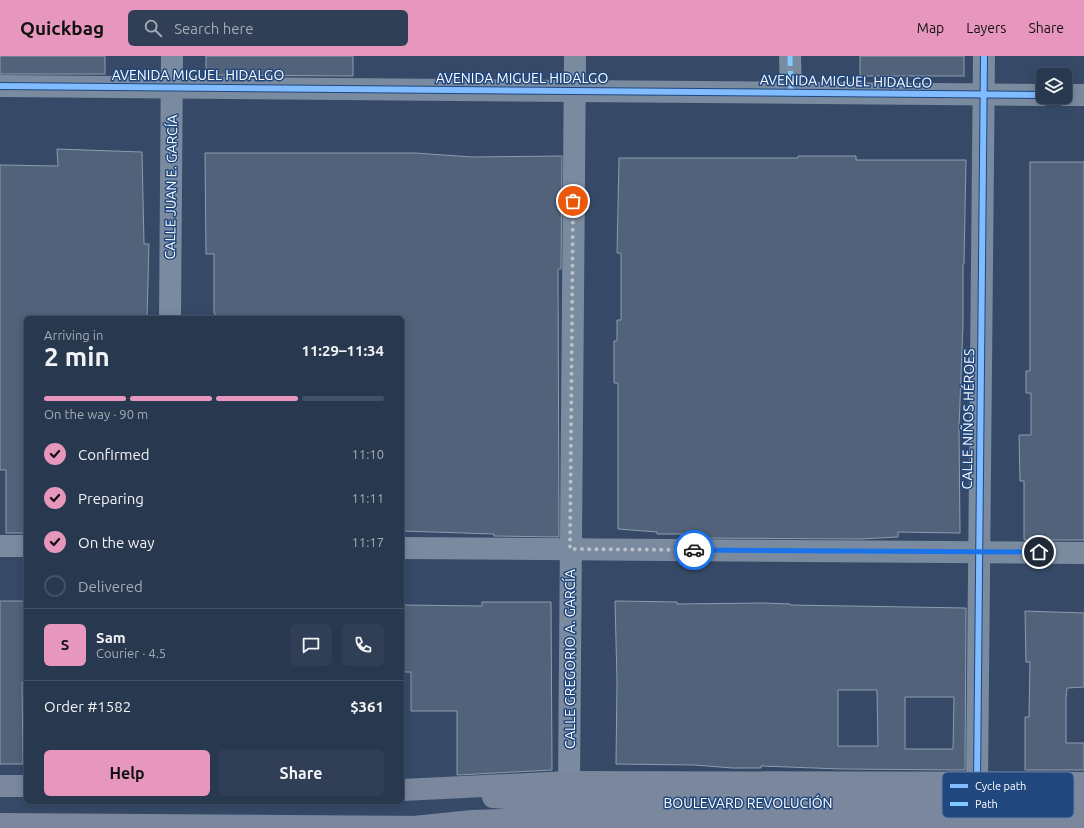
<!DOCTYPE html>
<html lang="en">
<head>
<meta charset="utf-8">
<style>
	body { margin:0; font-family:Ubuntu,sans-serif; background:#303f55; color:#f1f3f6; height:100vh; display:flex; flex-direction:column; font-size:15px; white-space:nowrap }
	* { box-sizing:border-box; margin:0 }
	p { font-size:13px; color:#a5acb6 }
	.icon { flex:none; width:22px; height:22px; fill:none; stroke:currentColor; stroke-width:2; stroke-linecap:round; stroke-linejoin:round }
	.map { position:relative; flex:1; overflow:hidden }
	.panel { position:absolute; left:24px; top:260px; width:380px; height:488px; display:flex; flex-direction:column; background:#28384e; border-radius:6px; box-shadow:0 2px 10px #0003,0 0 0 1px #445266 }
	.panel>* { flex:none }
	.buttons { position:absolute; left:1036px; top:12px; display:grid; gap:8px }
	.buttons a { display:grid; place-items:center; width:36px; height:36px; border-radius:6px; background:#28384e; box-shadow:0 2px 10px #0003,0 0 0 1px #445266; font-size:20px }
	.pin { position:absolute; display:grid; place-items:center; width:34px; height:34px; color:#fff; margin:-17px; border:2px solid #fff; border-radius:50%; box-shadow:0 1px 4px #0007 }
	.courier { position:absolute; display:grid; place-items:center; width:40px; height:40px; margin:-20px; border:3px solid #1a73e8; border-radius:50%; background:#fff; color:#222; box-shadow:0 1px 5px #0007 }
	.overview em { font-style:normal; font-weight:700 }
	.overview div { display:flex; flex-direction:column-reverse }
	.overview { display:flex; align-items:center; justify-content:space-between; height:68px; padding:0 20px }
	h1 { font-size:26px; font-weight:700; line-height:30px }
	.bar { display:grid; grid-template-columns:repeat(4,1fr); gap:6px 4px; align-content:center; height:48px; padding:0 20px }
	.bar i { height:5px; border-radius:3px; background:#445266 }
	.bar .current { background:#e797bd }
	.bar p { grid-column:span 4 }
	.line { display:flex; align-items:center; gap:10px; padding:0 20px; border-top:1px solid #445266 }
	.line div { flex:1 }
	.round { display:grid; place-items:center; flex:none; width:42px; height:42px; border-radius:6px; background:#303f55 }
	ol { padding:0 20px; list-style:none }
	li { display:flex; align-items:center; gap:12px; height:44px }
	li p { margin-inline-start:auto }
	li .icon { padding:4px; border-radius:50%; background:#e797bd; color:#111; stroke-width:4 }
	li:last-child { color:#a5acb6 }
	li i { width:22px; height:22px; border:2px solid #445266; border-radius:50% }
	.action { display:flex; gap:8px; margin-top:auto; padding:8px 20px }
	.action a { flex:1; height:46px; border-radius:6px; background:#e797bd; color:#111; font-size:16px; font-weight:700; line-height:46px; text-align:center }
	.action a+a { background:#303f55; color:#f1f3f6 }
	header { display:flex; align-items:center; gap:24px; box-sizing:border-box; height:56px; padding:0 20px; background:#e797bd; color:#111 }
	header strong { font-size:19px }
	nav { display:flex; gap:22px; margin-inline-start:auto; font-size:14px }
	.search { width:280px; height:36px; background:#303f55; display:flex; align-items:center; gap:10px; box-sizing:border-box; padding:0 14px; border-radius:6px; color:#a5acb6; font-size:15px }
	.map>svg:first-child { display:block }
	.building { fill:#51627a; stroke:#8e9bae; fill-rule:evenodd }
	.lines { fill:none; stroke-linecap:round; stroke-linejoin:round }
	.minor { stroke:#7a8a9f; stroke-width:22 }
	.major { stroke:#7a879d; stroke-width:22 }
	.quiet { stroke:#80caff; stroke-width:5; stroke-dasharray:10 5; stroke-linecap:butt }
	.cycleway-casing { stroke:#20477e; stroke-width:8 }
	.cycleway { stroke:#80bcff; stroke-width:6 }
	.done { stroke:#b9c0ca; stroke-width:4; stroke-dasharray:0 7.2 }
	.route { stroke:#1a73e8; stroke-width:5 }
	.labels { text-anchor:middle; stroke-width:3; stroke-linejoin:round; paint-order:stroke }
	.street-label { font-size:14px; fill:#fff; stroke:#20477e }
	.key { fill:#20477e; stroke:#637ea5; stroke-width:1 }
	.key-label { font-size:11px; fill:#fff }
</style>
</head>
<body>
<header>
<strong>Quickbag</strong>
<div class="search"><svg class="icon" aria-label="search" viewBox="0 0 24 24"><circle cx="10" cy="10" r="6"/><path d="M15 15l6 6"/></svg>Search here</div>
<nav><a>Map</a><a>Layers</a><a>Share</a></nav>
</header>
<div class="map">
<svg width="1084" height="772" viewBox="0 0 1084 772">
	<rect width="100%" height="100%" fill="#364a68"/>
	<g class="building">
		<rect x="0" y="0" width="105" height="18"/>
		<polygon points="206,0 353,0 353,20 206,19"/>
		<rect x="860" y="0" width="104" height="20"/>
		<polygon points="57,93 142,96 144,188 149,188 147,262 26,262 26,477 6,477 6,414 0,414 0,109 58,110"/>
		<polygon points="205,97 415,97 472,101 562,100 561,213 558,213 559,481 494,480 494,478 402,475 402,262 215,262 215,257 214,257 214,198 206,198"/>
		<polygon points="798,100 856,100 856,104 966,104 964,208 963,208 963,268 959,372 960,477 898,476 898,481 860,483 696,482 696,478 657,478 657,476 618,473 618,327 614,327 614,285 617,285 617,264 621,264 621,197 617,197 619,102 798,102"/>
		<polygon points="1030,106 1084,106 1084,484 1024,484 1024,425 1020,425 1019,379 1031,379 1031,337 1026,337 1026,315 1030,315"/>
		<polygon points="0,545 26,545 26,626 22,626 23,708 0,708"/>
		<path d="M615 545 677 546V548L763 547 790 548V549L966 552 965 714 841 713 761 710V712H733L694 709 616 708 617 625ZM838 634H877L878 690H838ZM905 641H954L953 693H905Z"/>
		<polygon points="482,546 551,546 552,714 457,719 457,655 411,655 411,616 402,616 402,549 482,550"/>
		<polygon points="1025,555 1084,557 1084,631 1067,632 1066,643 1066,687 1084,687 1084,714 1025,714 1025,661 1029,661 1030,606 1026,606"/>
	</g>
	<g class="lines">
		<g class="minor">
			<polyline points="790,0 791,36"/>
			<polyline points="0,30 1043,39"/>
			<polyline points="1065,39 1084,39"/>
			<polyline points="170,262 172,0"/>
			<polyline points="0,490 26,490"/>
			<polyline points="402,492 1084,497"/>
			<polyline points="569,726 575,0"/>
			<polyline points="977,726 984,0"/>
		</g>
		<g class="major">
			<polyline points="0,730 26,730"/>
			<polyline points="402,734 569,726 1084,727"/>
			<polyline points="493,741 559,746 1084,748"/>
			<polyline points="0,768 428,771"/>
			<polyline points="414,771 472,765 556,762 1084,765"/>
		</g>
		<polyline class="quiet" points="790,0 791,36"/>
		<defs>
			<g id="cycleway">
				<polyline points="0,30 1043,39"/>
				<polyline points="977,726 984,0"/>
			</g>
		</defs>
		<use href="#cycleway" class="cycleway-casing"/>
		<use href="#cycleway" class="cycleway"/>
	</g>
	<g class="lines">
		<polyline class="done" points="573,145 570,493 694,494"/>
		<polyline class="route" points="694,494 1039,496"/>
	</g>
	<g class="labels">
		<g class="street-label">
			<text x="198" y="24">AVENIDA MIGUEL HIDALGO</text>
			<text x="522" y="27">AVENIDA MIGUEL HIDALGO</text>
			<text transform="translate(846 25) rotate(1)" y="5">AVENIDA MIGUEL HIDALGO</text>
			<text transform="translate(171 131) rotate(-89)" y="5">CALLE JUAN E. GARCÍA</text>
			<text transform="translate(968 363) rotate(-89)" y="5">CALLE NIÑOS HÉROES</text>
			<text transform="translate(570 603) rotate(-90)" y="5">CALLE GREGORIO A. GARCÍA</text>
			<text x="748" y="752">BOULEVARD REVOLUCIÓN</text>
		</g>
	</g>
	<rect x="942" y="716" width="132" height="46" rx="6" class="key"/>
	<rect x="950" y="728" width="18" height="4" fill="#80bcff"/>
	<rect x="950" y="746" width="18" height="4" fill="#80caff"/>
	<g class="key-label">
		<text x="975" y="734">Cycle path</text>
		<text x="975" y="752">Path</text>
	</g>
</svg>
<div class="buttons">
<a><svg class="icon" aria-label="layers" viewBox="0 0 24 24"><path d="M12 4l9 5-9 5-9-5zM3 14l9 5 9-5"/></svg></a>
</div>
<div class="pin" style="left:573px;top:145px;background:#ea580c"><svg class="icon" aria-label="bag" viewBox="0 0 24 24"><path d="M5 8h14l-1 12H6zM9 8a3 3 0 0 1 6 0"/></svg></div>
<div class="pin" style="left:1039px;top:496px;background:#1f2937"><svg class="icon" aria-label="home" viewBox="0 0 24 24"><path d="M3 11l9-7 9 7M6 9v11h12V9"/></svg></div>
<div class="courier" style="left:694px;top:494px"><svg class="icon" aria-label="car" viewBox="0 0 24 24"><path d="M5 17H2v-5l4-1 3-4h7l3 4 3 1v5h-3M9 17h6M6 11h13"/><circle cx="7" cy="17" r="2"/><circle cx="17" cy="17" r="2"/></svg></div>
<section class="panel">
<div class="overview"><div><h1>2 min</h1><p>Arriving in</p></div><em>11:29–11:34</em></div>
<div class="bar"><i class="current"></i><i class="current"></i><i class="current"></i><i></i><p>On the way · 90 m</p></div>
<ol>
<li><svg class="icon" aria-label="check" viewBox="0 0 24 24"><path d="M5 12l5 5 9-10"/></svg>Confirmed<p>11:10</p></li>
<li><svg class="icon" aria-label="check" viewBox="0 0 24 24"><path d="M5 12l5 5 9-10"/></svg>Preparing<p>11:11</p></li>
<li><svg class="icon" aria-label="check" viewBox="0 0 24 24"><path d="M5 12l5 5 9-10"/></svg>On the way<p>11:17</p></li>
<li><i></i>Delivered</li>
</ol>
<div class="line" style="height:72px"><b class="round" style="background:#e797bd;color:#111">S</b><div><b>Sam</b><p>Courier · 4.5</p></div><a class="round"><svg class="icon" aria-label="chat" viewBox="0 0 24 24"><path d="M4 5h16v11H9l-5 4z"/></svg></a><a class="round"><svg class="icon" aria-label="phone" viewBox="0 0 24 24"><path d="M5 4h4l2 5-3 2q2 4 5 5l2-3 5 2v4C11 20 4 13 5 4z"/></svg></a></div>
<div class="line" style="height:52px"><div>Order #1582</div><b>$361</b></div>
<div class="action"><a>Help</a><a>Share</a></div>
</section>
</div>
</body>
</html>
